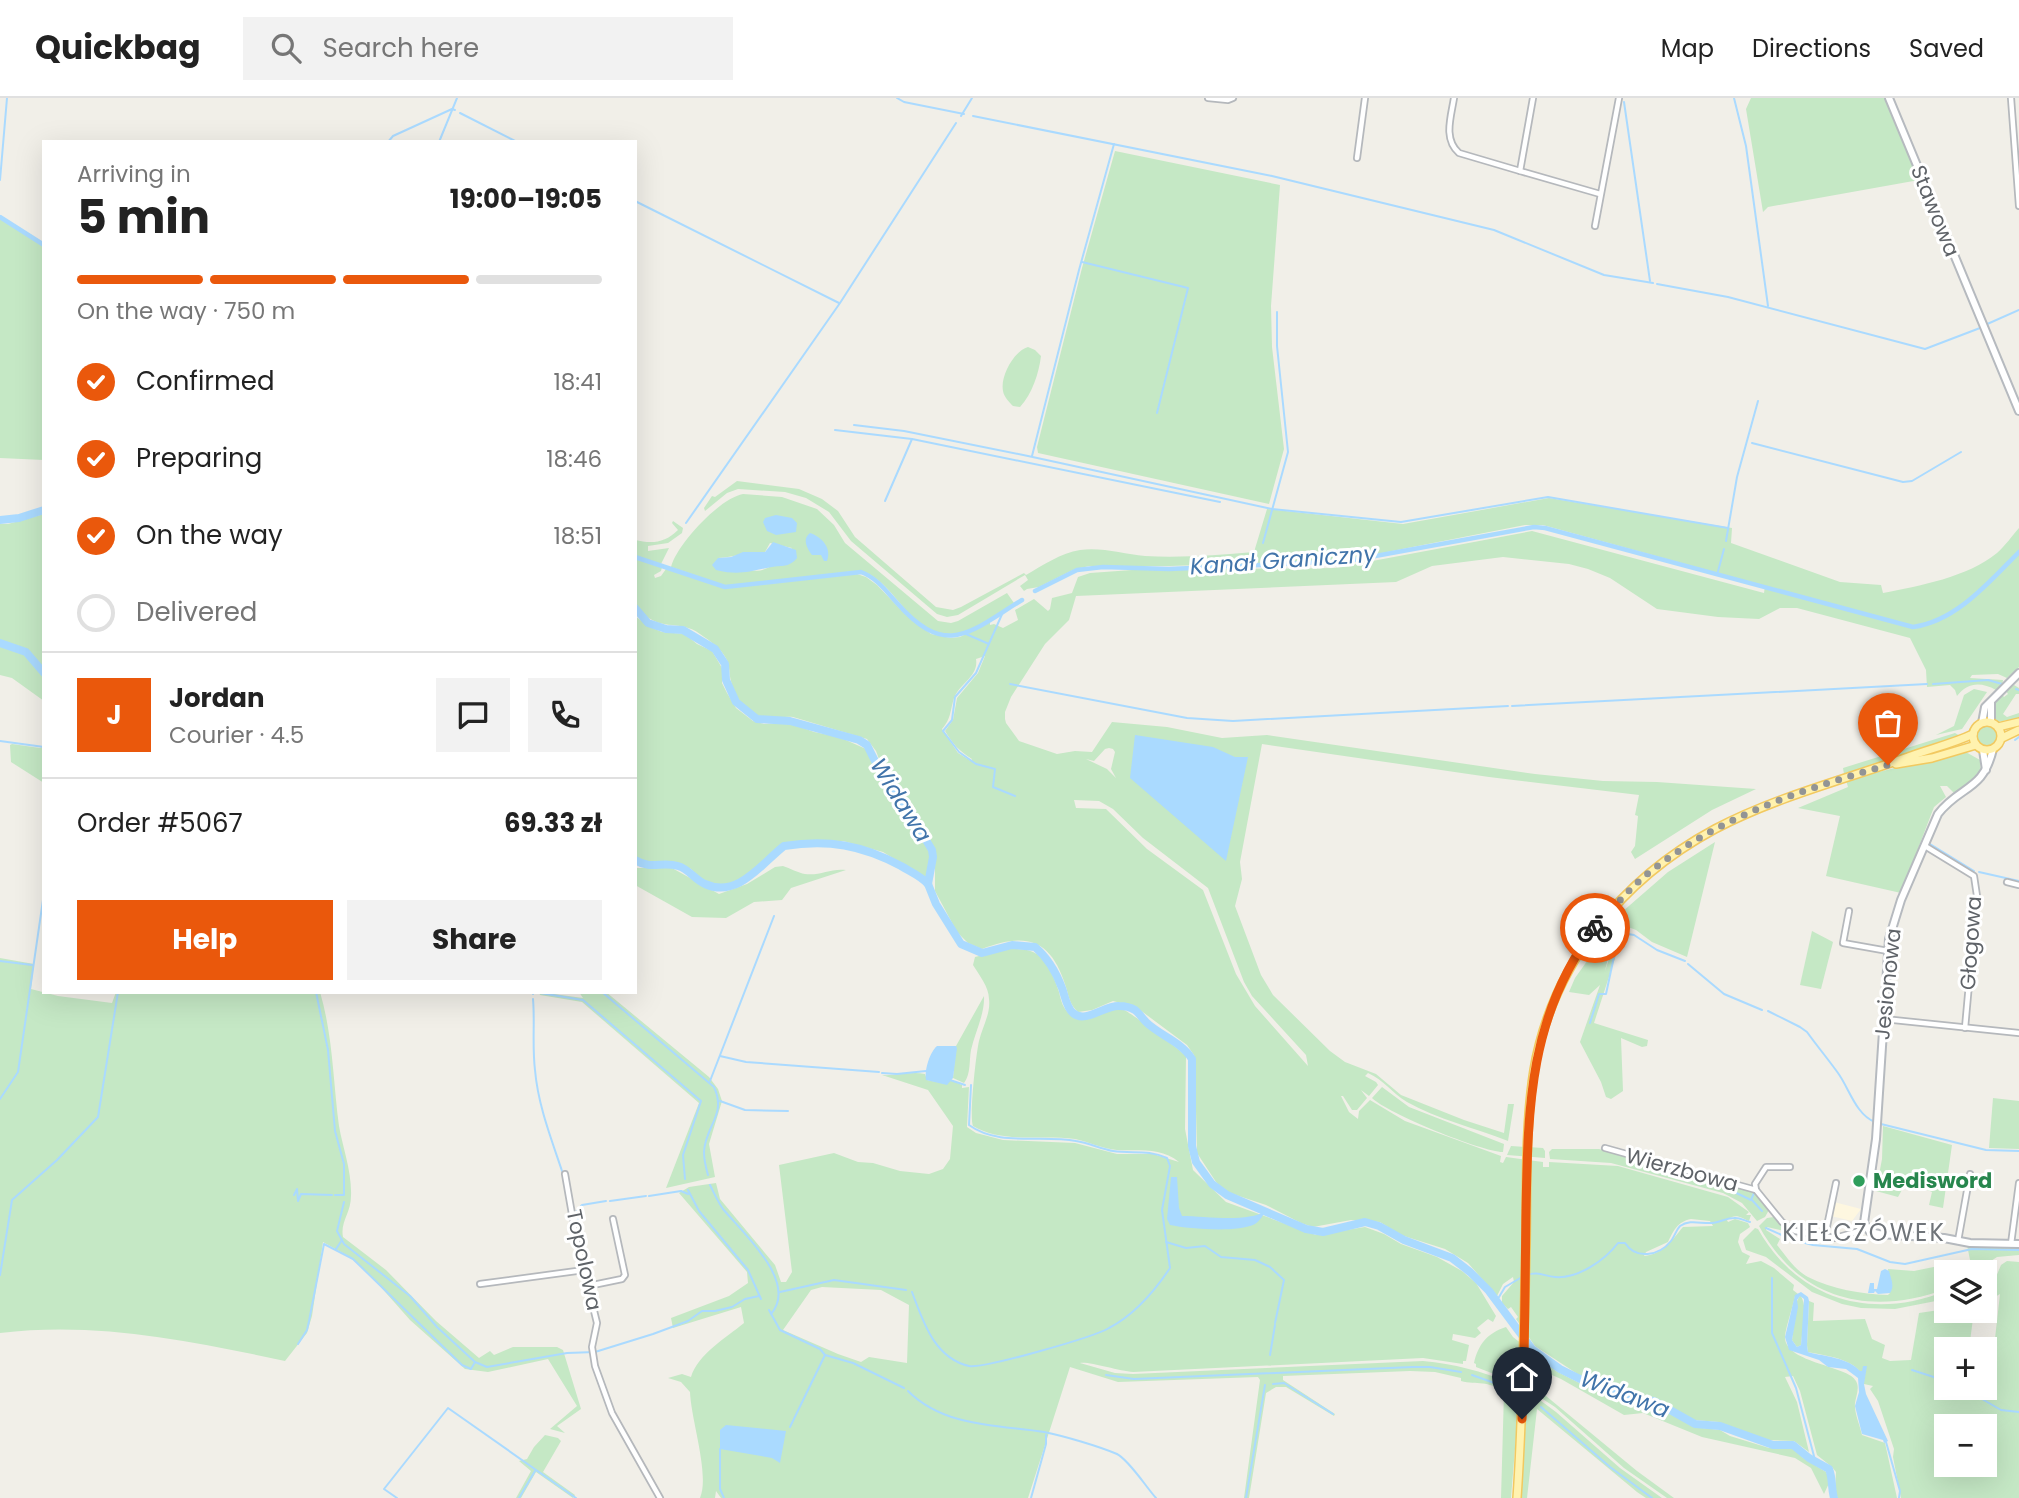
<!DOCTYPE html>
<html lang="en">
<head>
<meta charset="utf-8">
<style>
	body { margin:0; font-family:Poppins,sans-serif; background:#f2f2f2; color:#222; height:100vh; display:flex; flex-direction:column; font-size:26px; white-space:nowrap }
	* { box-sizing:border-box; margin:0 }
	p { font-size:23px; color:#767676 }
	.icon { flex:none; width:38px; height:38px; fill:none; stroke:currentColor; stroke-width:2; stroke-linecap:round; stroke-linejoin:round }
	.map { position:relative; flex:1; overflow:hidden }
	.panel { position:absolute; left:42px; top:42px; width:595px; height:854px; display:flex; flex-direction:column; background:#fff; border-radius:0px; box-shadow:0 7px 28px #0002 }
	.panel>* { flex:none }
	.fabs { position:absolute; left:1934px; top:1162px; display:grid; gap:14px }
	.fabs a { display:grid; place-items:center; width:63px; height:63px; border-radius:0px; background:#fff; box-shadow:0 7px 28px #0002; font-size:35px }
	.pin { position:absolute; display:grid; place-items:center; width:60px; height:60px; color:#fff; margin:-72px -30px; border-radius:50% 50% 50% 0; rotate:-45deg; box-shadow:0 0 7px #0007 }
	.pin .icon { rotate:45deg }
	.courier { position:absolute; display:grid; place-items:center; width:70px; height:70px; margin:-35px; border:5px solid #ea580c; border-radius:50%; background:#fff; color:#222; box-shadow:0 2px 9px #0007 }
	.overview em { font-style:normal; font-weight:700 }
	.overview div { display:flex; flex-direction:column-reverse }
	.overview { display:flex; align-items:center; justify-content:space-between; height:119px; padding:0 35px }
	h1 { font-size:46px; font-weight:700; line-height:52px }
	.bar { display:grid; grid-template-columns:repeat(4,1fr); gap:10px 7px; align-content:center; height:84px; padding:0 35px }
	.bar i { height:9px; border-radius:5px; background:#e0e0e0 }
	.bar .selected { background:#ea580c }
	.bar p { grid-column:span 4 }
	.line { display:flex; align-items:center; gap:18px; padding:0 35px; border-top:2px solid #e0e0e0 }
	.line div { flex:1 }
	.round { display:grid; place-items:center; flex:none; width:74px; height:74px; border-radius:0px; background:#f2f2f2 }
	ol { padding:0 35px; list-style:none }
	li { display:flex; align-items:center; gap:21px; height:77px }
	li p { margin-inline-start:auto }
	li .icon { padding:7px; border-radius:50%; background:#ea580c; color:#fff; stroke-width:4 }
	li:last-child { color:#767676 }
	li i { width:38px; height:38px; border:4px solid #e0e0e0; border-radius:50% }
	.primary-button { display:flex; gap:14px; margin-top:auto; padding:14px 35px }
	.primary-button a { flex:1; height:80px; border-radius:0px; background:#ea580c; color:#fff; font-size:28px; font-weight:700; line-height:80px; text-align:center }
	.primary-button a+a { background:#f2f2f2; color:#222 }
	header { display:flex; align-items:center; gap:42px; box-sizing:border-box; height:98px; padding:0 35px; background:#fff; border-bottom:2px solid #e0e0e0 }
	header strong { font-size:33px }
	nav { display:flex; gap:38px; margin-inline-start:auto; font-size:24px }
	.search { width:490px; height:63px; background:#f2f2f2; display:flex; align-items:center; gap:18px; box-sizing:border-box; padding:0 24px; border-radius:0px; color:#767676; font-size:26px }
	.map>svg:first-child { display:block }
	.commercial { fill:#fef7e0 }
	.green { fill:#c5e8c5; fill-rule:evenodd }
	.water { fill:#aadaff; fill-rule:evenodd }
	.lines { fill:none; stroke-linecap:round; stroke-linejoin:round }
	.stream { stroke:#aadaff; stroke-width:2 }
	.canal { stroke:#aadaff; stroke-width:4.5 }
	.river { stroke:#aadaff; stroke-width:8 }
	.street-casing { stroke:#b5b8bc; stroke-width:8 }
	.secondary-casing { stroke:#b6babf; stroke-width:10 }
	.primary-casing { stroke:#f2c960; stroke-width:10 }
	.street { stroke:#fff; stroke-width:4.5 }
	.secondary { stroke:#fff; stroke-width:6 }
	.primary { stroke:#fff2af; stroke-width:7 }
	.done { stroke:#929495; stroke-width:7; stroke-dasharray:0 12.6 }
	.route { stroke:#ea580c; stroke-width:9 }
	.leisure-dot { fill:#2e9e5b; stroke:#fff; stroke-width:2.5 }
	.labels { text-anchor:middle; stroke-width:6; stroke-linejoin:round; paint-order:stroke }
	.street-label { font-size:21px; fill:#5f6368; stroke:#fff }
	.leisure-label { font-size:21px; font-weight:bold; fill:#27864d; stroke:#fff; text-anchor:start }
	.water-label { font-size:23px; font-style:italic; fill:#4174aa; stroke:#fff }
	.quarter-label { font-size:24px; letter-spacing:2px; fill:#70757a; stroke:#fff }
</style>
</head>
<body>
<header>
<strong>Quickbag</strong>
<div class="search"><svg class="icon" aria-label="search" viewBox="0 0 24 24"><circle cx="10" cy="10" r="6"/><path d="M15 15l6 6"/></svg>Search here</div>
<nav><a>Map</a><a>Directions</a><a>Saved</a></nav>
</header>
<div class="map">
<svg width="2019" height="1400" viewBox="0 0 2019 1400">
	<rect width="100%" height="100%" fill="#f1efe8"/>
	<polygon class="commercial" points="1834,1104 1861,1111 1852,1123 1831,1118"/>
	<g class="green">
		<polygon points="1751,0 1885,0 1919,82 1768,109 1763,114 1746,11"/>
		<polygon points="1115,53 1280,87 1271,208 1272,249 1284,351 1269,406 1038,355 1037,349 1082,170"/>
		<polygon points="0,121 44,148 44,362 0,360"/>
		<path d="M1028 249 1035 252 1041 258C1039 275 1032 296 1020 309L1013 308C1009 304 1004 299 1003 293 1000 278 1014 253 1028 249Z"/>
		<path d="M737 383 799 391 822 401 838 413 855 439 936 509 953 512 961 509 1024 475 1026 477C1043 467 1061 455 1080 452 1102 449 1124 456 1145 458 1182 460 1218 457 1254 454L1267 411 1403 426 1549 400 1732 430 1731 445 1840 484 1881 487 1883 495C1919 488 1968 479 1997 455 2005 448 2012 438 2019 430V569L2007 580 1998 576 1972 577 1970 580 2003 582 2002 588 1996 592C1981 584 1968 584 1957 598L1955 592 1950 587 1927 589 1926 572 1910 540 1797 510H1780L1759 521 1718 519 1657 511 1610 480 1588 471 1569 466 1503 459 1432 468 1396 484 1076 498 1069 522 1045 546 1011 599 1005 614V621L1006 625 1019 643 1057 656 1075 653 1092 654 1112 624 1167 629 1222 640 1267 637 1535 676 1603 683 1657 684 1756 691 1712 712 1635 761 1631 754 1635 748 1638 718 1635 717 1639 697 1489 679 1262 646 1240 764 1242 781 1235 808 1261 877 1273 897 1330 953 1345 964 1376 976 1401 997 1464 1022 1504 1035 1508 1006H1514L1508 1043C1475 1030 1437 1021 1407 1004 1392 995 1384 982 1368 975L1365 978 1376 984 1378 987 1369 998 1361 992 1367 1000 1357 1012H1352L1343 998H1341L1349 1014 1358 1021 1359 1013 1370 1002 1405 1023 1501 1058 1500 1064 1503 1065 1506 1059 1543 1064V1069H1549V1064L1618 1068 1728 1099 1749 1114 1746 1117H1751L1749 1123C1740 1119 1736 1115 1727 1122L1728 1124 1735 1121 1748 1125 1750 1129 1740 1136 1738 1144 1742 1154 1750 1158 1746 1166 1761 1163 1774 1170 1794 1187 1793 1192 1798 1196 1795 1198C1793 1209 1785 1231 1785 1240 1786 1265 1849 1268 1856 1283 1860 1290 1856 1298 1855 1305 1854 1315 1860 1327 1862 1337L1885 1345 1897 1400H1838L1835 1394 1836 1374 1832 1369 1817 1357 1800 1293 1793 1278 1785 1279 1797 1304 1809 1354 1794 1343 1765 1342 1719 1324 1694 1322 1655 1300 1632 1296 1579 1277 1535 1248 1516 1221 1518 1219 1511 1209 1508 1211 1502 1205V1198L1514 1184 1513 1179 1503 1186 1497 1198 1468 1165 1445 1151 1401 1137 1380 1124 1351 1122 1313 1129 1301 1125 1266 1107 1227 1094 1216 1084 1197 1055 1195 971 1194 957 1187 947 1136 909 1113 903 1092 912 1078 914C1070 907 1069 899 1066 889 1051 841 1027 834 982 851L968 845 957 834 935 793V751L915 716 884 674 876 653 867 641 793 619C782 618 770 622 760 619 745 614 734 598 731 583 729 576 730 569 727 562 721 550 710 543 700 536 679 520 657 536 638 509 631 498 635 474 635 461L662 469 661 473 654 477 655 480 661 478 666 471 731 490 857 476 866 479 877 487 903 514 931 536 951 540 960 539 990 524V527L994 526 1003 530 1018 522 1015 512 1034 501 1048 513 1050 511 1052 500 1072 495 1078 479 1090 475 1132 472 1335 470 1532 433 1764 495 1765 488 1543 427H1525L1346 462 1170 468H1089L1073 472 1039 489 1027 491 1024 493 1020 488 1028 482 1025 477 958 517 947 519 937 516 851 443 829 414 806 400 785 394 738 391 727 395 705 413 704 410 712 398 715 399ZM985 558 978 575 957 600 953 622 945 633C953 646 959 653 972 661L971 663 958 655 942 631C951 621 950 613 954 600 959 586 979 578 976 561ZM1109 650 1113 651 1115 654 1111 671 1116 680 1107 671 1086 661 1094 663 1105 651ZM1074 702 1099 703 1113 711 1143 740 1208 790 1244 884 1252 898 1306 957 1308 968 1255 908 1236 876 1203 792 1147 751 1106 711 1076 710ZM1691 1121 1710 1123 1713 1128 1683 1129C1671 1143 1664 1156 1644 1158L1646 1154 1668 1144C1674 1132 1677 1124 1691 1121Z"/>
		<path d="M743 396 782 399 817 411 834 427 845 445 938 523 951 525 958 523 1007 495 1014 505C997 516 978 532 957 536 915 545 899 490 867 475 860 472 853 473 846 474L727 488 671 469C677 446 720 400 743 396ZM770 445 792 450C759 482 758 475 718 460 735 459 748 453 765 454Z"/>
		<polygon points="44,416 44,574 24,550 0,543 0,426 8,426"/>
		<path d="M673 423 683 430 682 435 668 445 648 448V453L669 450 661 466 635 458V442C652 446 665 445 678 432L672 425Z"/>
		<polygon points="635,518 650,529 662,534 685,536 697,546 712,553 722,570 722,585 727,595 736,610 753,623 764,626 781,625 795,627 814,634 839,639 866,651 882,688 906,716 930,755 927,781 883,754 843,743 786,744 774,753 760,768 731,786 723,788 706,785 691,771 679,766 666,764 650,767 635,760"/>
		<polygon points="0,548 22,555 44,577 44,603 12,580 0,577"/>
		<polygon points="2014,587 2019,590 2019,596 2016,596 2003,616 2007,619 2019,615 2019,620 1997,624 1992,620 1993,608 2001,595 2004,599 2008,596 2006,593"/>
		<polygon points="1974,591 1987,594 1962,631 1936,637 1954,628 1964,597"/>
		<circle cx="1987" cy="638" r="10"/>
		<polygon points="1955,635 1960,638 1844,676 1843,670"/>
		<polygon points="12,646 40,650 44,648 44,685 11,664 10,647"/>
		<polygon points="1964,653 1980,662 1981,675 1973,685 1955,696 1947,688 1940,688 1946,699 1934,709 1901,795 1826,778 1840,718 1798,710 1848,689 1846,682"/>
		<polygon points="1715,744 1687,859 1652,844 1636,832 1628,829 1614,834 1605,873 1613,849 1618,851 1594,925 1648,942 1647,948 1642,949 1621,940 1623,993 1611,1001 1606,999 1601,984 1580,944 1600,887 1589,897 1569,894 1575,880 1622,814 1668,774"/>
		<path d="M783 768C790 770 798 775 805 776 820 778 831 770 846 772L791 790 782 802 754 804 726 820 692 819 635 787V770H672L719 796 747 786 775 769Z"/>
		<polygon points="1812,833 1833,844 1821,891 1800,887"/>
		<path d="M1007 851C1015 851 1025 850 1033 854 1046 859 1055 881 1059 894 1061 903 1063 911 1071 917 1086 930 1105 908 1122 911 1129 913 1179 951 1186 958L1185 1031 1193 1072 1226 1104 1316 1137 1365 1129 1384 1136 1401 1146 1437 1159 1462 1173 1476 1185 1496 1218 1493 1224 1488 1221 1477 1230 1481 1235 1475 1240 1453 1236 1452 1242 1469 1247 1466 1263H1463V1266L1423 1260 1133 1274C1119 1273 1088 1263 1080 1265L1115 1275 1133 1276 1423 1263C1454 1266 1482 1273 1510 1285L1509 1288 1531 1299 1533 1297 1556 1314 1620 1370 1662 1400H1646L1637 1394 1537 1311 1527 1400H1521L1527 1302 1519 1301 1511 1400H1501L1504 1294C1488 1282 1477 1287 1461 1283V1280L1435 1274 1410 1273 1283 1278V1282L1335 1316 1334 1318 1286 1289H1276L1266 1295 1249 1400H1244L1260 1282 1258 1279 1118 1284 1070 1269 1028 1400H721L716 1393 715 1400H700C710 1377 691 1322 690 1294L681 1284 668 1280 682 1276 691 1279C698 1256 726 1240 744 1225L741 1209 673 1230 671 1220 729 1198 748 1185 747 1174 679 1095 689 1089 716 1085 720 1101 775 1167 781 1184H786L792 1174 779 1067 834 1055 858 1064 873 1065 900 1073 929 1076 943 1071 950 1061 953 1028 928 992 882 977C896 978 911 973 925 976L927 982 947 986 950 982 962 987V990L969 989 967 1029 976 1035 1003 1042 1075 1045 1117 1056H1153L1179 1064C1161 1049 1140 1053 1117 1052 1103 1051 1089 1044 1075 1041 1042 1036 1003 1046 973 1028 969 1020 976 956 979 943 982 930 991 915 989 901 989 889 979 877 973 867L975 859ZM822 1189 881 1192 909 1207 907 1265 869 1259 861 1264 838 1256 783 1232 811 1192Z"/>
		<path d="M0 860 34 866 31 891 58 898 112 905 116 894H320C333 938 333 983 339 1028 343 1051 352 1074 351 1098 351 1115 340 1124 343 1139L386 1172 436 1223 479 1260 490 1253 494 1257 513 1249H557L563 1252 581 1311 557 1328 565 1335 550 1331 577 1308 548 1261 488 1274 465 1271 410 1222 371 1178 350 1159 323 1144 312 1218 307 1235 285 1263C192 1243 96 1223 0 1235Z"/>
		<polygon points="539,894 583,900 579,894 606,894 709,979 718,991 722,1003 709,1046 715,1079 666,1090 699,1005 582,904 540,897"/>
		<path d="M984 898C985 916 975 934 971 952 969 963 971 976 964 985L953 980 956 948Z"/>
		<path d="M1382 989 1409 1009 1504 1046 1503 1054C1482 1054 1387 1015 1372 1000Z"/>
		<polygon points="1993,1000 2019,1003 2019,1051 1989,1050"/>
		<polygon points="1883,1028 1952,1047 1943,1110 1929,1107 1932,1094 1913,1086 1912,1092 1903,1090 1898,1099 1876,1093 1882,1061"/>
		<polygon points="1511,1048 1543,1050 1545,1053 1545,1060 1507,1057"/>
		<polygon points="1552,1051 1599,1051 1739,1089 1756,1096 1769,1112 1765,1119 1757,1123 1742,1105 1723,1095 1611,1065 1550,1061 1549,1054"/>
		<path d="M1774 1119 1788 1134 1767 1129 1766 1132 1780 1141 1777 1147C1786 1158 1795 1172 1808 1179 1832 1191 1861 1196 1888 1197L1890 1195 1888 1171 1914 1173 1963 1163 1967 1165 1970 1174H1946V1191C1870 1219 1799 1202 1759 1128L1767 1120Z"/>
		<path d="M1755 1130 1758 1131C1798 1202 1871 1223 1946 1193V1201L1895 1211 1861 1210 1842 1206 1812 1194 1766 1159 1746 1152 1743 1142Z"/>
		<polygon points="1967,1147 2019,1148 2019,1157 1997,1159 1974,1174 1972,1172"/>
		<path d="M2007 1163 2019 1164V1400H1901L1893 1359 1894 1351 1878 1303 1870 1291 1873 1288 1864 1286C1864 1261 1826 1258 1808 1254L1807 1247 1809 1203 1814 1205 1813 1223 1865 1221 1872 1241 1885 1247 1882 1260 1890 1263 1911 1262 1919 1215 1946 1211 1974 1213 1969 1251H1946V1290H1977L1989 1294 2000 1196 1985 1205V1202L1988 1198 2001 1167ZM1946 1328H1984V1367H1946Z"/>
		<path d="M1800 1197C1809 1209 1802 1232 1801 1247L1797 1249 1792 1242 1797 1203Z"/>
		<path d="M1506 1229 1513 1239 1556 1273 1591 1291 1639 1307 1652 1306 1694 1329 1720 1332 1730 1338 1769 1350H1792L1797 1352 1802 1359 1826 1374 1830 1383 1824 1396 1811 1370 1795 1360 1702 1339 1643 1315 1624 1317 1561 1281 1543 1273 1540 1293 1637 1373 1674 1400H1667L1624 1370 1555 1309 1535 1296 1536 1292 1514 1280 1512 1283 1476 1269V1266L1474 1265C1478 1247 1487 1235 1506 1229Z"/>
		<polygon points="545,1337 558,1340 561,1343 543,1374 575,1397 573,1400 536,1374 521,1400 516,1400 531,1373 519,1363 527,1361 534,1349"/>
	</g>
	<g class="water">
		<polygon points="776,417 792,420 797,425 796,434 776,437 767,433 763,424 765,420"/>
		<path d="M810 435C822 439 832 450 827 463H824L821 457H812C807 450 802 441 810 435Z"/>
		<path d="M773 444 796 452 797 460C789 470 782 467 772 469 750 473 740 478 716 472L712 467 718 460 731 459 743 454H765Z"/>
		<polygon points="1135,637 1213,649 1235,659 1248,659 1226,763 1130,680"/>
		<path d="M937 948H956L957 950 953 980 947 987 926 982C924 972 930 954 937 948Z"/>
		<path d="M1171 1079H1177L1179 1110 1182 1118C1206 1118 1246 1125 1266 1113 1263 1117 1260 1123 1255 1126 1237 1135 1190 1131 1170 1127L1167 1121Z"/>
		<path d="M1885 1171 1889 1173C1891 1181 1895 1188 1890 1195L1878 1196 1875 1193 1874 1195H1868L1870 1185H1874V1191H1877L1881 1173Z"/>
		<path d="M1801 1194 1808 1199 1809 1203 1807 1247 1808 1254C1826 1259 1847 1259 1860 1273H1862L1863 1268H1867L1864 1286 1866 1296 1888 1343 1884 1345 1883 1342 1862 1336 1855 1308 1859 1294 1858 1280 1846 1271 1828 1269 1819 1262 1789 1252 1785 1239 1795 1197ZM1800 1198 1804 1201 1801 1247 1797 1249 1792 1242 1798 1209 1797 1202Z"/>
		<polygon points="726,1327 786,1333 780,1365 772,1360 720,1351 720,1332"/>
	</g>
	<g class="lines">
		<g class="stream">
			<polyline points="897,0 904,4 964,16"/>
			<polyline points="1734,0 1746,48 1768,208"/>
			<polyline points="1624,4 1650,183"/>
			<polyline points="460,15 517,44"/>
			<polyline points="961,18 972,0"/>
			<polyline points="973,18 1272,78 1494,132 1604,177 1653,185"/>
			<polyline points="388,44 393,38 452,11 455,12"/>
			<polyline points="439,44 457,0"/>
			<polyline points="0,82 7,0"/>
			<polyline points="635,103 839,205"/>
			<polyline points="1082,164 1188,190 1157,315"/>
			<polyline points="1657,186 1728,199 1925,251 1980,230"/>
			<polyline points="1985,227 2019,212"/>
			<polyline points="854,327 904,333 1028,358 1272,411 1401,424 1548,399 1728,430"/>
			<polyline points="835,332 912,341 1220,404"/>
			<polyline points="1752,345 1903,384 1912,383 1961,354"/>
			<polyline points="1032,358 1079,172 1114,46"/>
			<polyline points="885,403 912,341"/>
			<polyline points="686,425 840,205 956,25"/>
			<polyline points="1726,443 1737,379 1758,303"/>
			<polyline points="1263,445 1288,354 1277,248 1277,214"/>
			<polyline points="1717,477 1724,451"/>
			<polyline points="1003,514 976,575 955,599 952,622 943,633 959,654 976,666 995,671 993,689 1015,698"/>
			<polyline points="966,536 989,546"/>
			<polyline points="1010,586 1187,620 1233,623 1508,608"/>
			<polyline points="1933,586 1988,582 2002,586"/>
			<polyline points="2016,591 2019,592"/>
			<polyline points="1512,608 1927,586"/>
			<polyline points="2015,642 2019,639"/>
			<polyline points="0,643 44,649"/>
			<polyline points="1930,746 1974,773"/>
			<polyline points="1979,774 2019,783"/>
			<polyline points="0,863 32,867"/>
			<polyline points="1688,866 1724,896 1762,912"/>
			<polyline points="316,894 328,952 335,1033 344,1066 344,1097 335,1097"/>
			<path d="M602 894 714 989C727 1017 705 1028 704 1054 704 1062 706 1070 708 1077"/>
			<polyline points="540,895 583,902 701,1003 683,1057 685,1081"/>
			<polyline points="533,896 533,894"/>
			<path d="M533 901C535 924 532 948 535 972 538 1007 551 1040 562 1073"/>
			<path d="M1768 913 1800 929 1807 934C1817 948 1828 961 1838 975 1849 990 1856 1017 1875 1024"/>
			<polyline points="1590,925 1599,896 1606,896 1618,840 1628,836 1634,837 1657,852 1685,863"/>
			<polyline points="720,958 746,964 879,974"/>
			<polyline points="882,975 897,976 926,973"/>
			<polyline points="950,982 965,987"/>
			<polyline points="710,983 774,818"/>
			<polyline points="0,1001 18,974 44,795"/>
			<polyline points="720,1003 745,1012 788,1013"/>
			<polyline points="1881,1026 1986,1052 2019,1053"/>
			<path d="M710 1087C714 1095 718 1104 723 1111 742 1134 799 1184 771 1216"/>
			<polyline points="1728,1091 1751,1102 1754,1095"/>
			<polyline points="688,1092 699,1113 748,1172 761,1201"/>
			<polyline points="294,1097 297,1091 298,1103 301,1096 332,1097"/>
			<polyline points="649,1098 681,1093 688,1096"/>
			<polyline points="1752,1102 1762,1113"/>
			<polyline points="610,1103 646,1098"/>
			<polyline points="344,1104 337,1133 344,1146 410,1198 437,1229 475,1264 487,1269 567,1255 595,1254 653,1236 688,1223 702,1213 715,1213 732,1209 745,1201 759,1198"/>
			<polyline points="1766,1130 1793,1142 1813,1147 1857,1151 1890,1164 1905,1166 1972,1151 2019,1152"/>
			<polyline points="1166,1144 1186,1150 1205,1148 1221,1159 1255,1162 1270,1169 1284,1182 1275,1225"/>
			<polyline points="581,1148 577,1113 582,1107 606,1103"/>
			<polyline points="336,1151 342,1142"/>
			<polyline points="584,1161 590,1183"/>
			<polyline points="0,1177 12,1102 57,1062 98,1019 118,894"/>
			<path d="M1527 1177C1538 1173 1544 1178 1555 1179 1578 1181 1605 1162 1618 1145H1625C1636 1162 1659 1158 1671 1143 1675 1138 1676 1132 1680 1128 1690 1121 1701 1126 1712 1125 1720 1124 1727 1120 1734 1120 1739 1119 1745 1123 1750 1124"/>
			<polyline points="1772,1180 1772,1235 1796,1290 1815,1362"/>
			<polyline points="780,1194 834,1182 906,1192"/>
			<path d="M912 1194C923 1223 934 1260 969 1268 983 1271 1094 1239 1109 1230 1134 1217 1154 1194 1170 1170L1162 1112 1170 1068 1167 1060C1147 1051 1133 1056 1113 1053 1101 1051 1089 1045 1076 1043 1041 1036 999 1049 969 1027L971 987"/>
			<polyline points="1496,1204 1505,1189 1522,1179"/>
			<polyline points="769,1212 780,1232 820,1251 825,1257"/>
			<polyline points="298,1246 307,1232 309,1223 324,1146 353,1161 462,1267 471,1271 475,1264"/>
			<polyline points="1270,1257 1275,1227"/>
			<polyline points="1912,1272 1946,1283"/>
			<polyline points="1106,1277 1134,1281 1412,1269 1430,1269 1461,1274"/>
			<polyline points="1472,1277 1500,1287"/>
			<polyline points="1273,1286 1284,1285 1333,1316"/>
			<polyline points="1963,1290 2001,1312 2019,1314"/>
			<path d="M908 1293C944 1329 997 1327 1044 1334 1064 1338 1098 1348 1117 1356 1129 1362 1146 1389 1156 1400"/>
			<polyline points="1541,1309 1610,1369 1652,1400"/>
			<polyline points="790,1329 825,1257 853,1265 904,1290"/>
			<polyline points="1886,1344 1900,1393 1899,1400"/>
			<polyline points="720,1351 720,1391 724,1400"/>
			<polyline points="397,1400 384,1391 448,1310 576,1400"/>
			<polyline points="519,1400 535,1373"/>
			<polyline points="1031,1400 1046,1346 1046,1337"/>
			<polyline points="1246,1400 1265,1287"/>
		</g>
		<g class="canal">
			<polyline points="0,119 44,147"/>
			<path d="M635 459 725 489 861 474C877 480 886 493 897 505 947 562 971 533 1022 502"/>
			<path d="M1035 493 1077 472 1103 469 1169 471 1348 463 1534 429 1545 430 1913 529C1957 523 1990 483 2019 454"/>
		</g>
		<g class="river">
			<polyline points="0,422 19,420 44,412"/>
			<path d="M635 510 648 525 666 531 683 532 715 551 725 566 726 582 736 604 757 621 790 623 859 642 867 647 885 683 909 714 932 752 933 759 928 786 936 806 961 846 982 855 1012 847 1035 849C1048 860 1056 874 1062 890 1065 898 1066 909 1073 915 1085 926 1105 907 1119 908 1124 908 1130 909 1135 912 1139 915 1142 920 1146 924 1159 937 1182 944 1192 961V1048L1196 1064 1212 1086 1227 1097 1306 1131 1323 1134 1365 1124 1379 1128 1404 1142 1452 1160 1470 1174 1489 1193 1532 1251 1560 1271 1592 1287 1631 1301 1654 1303 1695 1326 1720 1328 1773 1347H1793L1809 1360 1829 1371C1833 1381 1831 1390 1834 1400"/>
			<polyline points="0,545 26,554 44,575"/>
			<path d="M635 762C651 772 662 763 678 768 689 771 695 782 705 786 738 801 762 765 784 748 828 741 862 747 901 768 911 774 921 778 928 786"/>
		</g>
		<defs>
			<g id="street">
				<polyline points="1208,0 1228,2 1233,0"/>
				<path d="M1454 0C1451 19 1443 41 1459 55L1520 73"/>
				<polyline points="1533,0 1520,73 1600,96"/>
				<polyline points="2011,0 2019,108"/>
				<polyline points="1357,60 1365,0"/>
				<polyline points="1595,128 1619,0"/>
				<polyline points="1925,748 1974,778 1977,798 1965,930"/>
				<polyline points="2007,784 2019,787"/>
				<polyline points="1849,813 1843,845 1888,853"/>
				<polyline points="1884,921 2019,935"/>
				<polyline points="1605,1050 1756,1092 1782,1124 1795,1133 1835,1140 1856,1134 1865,1128"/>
				<polyline points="565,1076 576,1139 597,1225 592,1249 595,1268 612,1315 660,1400"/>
				<polyline points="1756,1092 1755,1086 1766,1069 1790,1069"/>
				<polyline points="1825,1138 1836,1085"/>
				<polyline points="1958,1143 1970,1076"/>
				<polyline points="2011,1146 2019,1085"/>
				<polyline points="480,1186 584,1172"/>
				<polyline points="588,1188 622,1181 625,1177 613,1121"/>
			</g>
			<g id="secondary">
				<polyline points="1889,0 2019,313"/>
				<polyline points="1991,605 1991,624"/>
				<polyline points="1982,625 1985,609 2019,575"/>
				<path d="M1993 651C1983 694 1960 687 1938 716L1901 802 1889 841 1876 1041 1864 1125 1870 1134 1879 1136 1944 1140 1970 1145 2019 1146"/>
				<polyline points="1983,652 1986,672"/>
			</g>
			<g id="primary">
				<circle cx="1987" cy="638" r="14"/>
				<polyline points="1998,629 2019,624"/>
				<polyline points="2002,640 2019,632"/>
				<polyline points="1896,666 1932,660 1976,647"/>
				<path d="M1517 1400C1523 1315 1524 1231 1526 1146 1527 1088 1525 1029 1534 972 1552 866 1622 781 1715 731 1776 699 1843 682 1908 659 1929 651 1952 646 1973 636"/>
			</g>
		</defs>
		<use href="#street" class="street-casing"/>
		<use href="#secondary" class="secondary-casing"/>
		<use href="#primary" class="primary-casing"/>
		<use href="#street" class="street"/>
		<use href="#secondary" class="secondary"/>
		<use href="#primary" class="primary"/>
	</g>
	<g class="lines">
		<path class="done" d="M1595 830C1614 809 1632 787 1655 770 1723 717 1807 690 1888 667"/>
		<path class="route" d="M1522 1321C1525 1252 1525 1183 1526 1114 1528 1009 1529 917 1595 830"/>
	</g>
	<circle class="leisure-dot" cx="1859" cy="1083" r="7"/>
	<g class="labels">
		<g class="street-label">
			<text transform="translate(1935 113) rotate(68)" y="7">Stawowa</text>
			<text transform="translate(1971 845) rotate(-86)" y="7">Głogowa</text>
			<text transform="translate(1888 886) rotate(-84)" y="7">Jesionowa</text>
			<text transform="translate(1682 1072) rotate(15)" y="7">Wierzbowa</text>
			<text transform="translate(584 1162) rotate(78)" y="7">Topolowa</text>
		</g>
		<g class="leisure-label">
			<text x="1873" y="1090">Medisword</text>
		</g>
		<g class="water-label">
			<text transform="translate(1283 462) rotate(-4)" y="8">Kanał Graniczny</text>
			<text transform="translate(901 702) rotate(58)" y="8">Widawa</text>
			<text transform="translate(1625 1296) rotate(21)" y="8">Widawa</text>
		</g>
		<g class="quarter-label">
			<text x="1864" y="1143">KIEŁCZÓWEK</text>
		</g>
	</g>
</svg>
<div class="fabs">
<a><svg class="icon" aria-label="layers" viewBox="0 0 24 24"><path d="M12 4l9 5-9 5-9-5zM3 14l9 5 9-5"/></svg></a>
<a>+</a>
<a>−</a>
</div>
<div class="pin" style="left:1888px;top:667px;background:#ea580c"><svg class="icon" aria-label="bag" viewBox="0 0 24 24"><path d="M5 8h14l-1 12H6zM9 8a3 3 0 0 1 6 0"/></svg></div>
<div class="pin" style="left:1522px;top:1321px;background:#1f2937"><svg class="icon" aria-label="home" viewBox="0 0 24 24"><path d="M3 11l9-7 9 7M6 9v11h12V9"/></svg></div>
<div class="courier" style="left:1595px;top:830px"><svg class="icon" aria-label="bike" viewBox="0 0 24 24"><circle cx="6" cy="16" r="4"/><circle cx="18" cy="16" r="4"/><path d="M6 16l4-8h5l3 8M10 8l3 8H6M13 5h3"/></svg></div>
<section class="panel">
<div class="overview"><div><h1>5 min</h1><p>Arriving in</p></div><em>19:00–19:05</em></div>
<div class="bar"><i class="selected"></i><i class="selected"></i><i class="selected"></i><i></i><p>On the way · 750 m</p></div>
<ol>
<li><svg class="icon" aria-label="check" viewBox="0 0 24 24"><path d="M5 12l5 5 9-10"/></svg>Confirmed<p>18:41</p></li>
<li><svg class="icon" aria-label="check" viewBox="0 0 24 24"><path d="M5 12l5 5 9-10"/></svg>Preparing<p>18:46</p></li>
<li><svg class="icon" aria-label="check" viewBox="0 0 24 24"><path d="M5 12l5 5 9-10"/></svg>On the way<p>18:51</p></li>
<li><i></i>Delivered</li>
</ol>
<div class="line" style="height:126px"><b class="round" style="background:#ea580c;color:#fff">J</b><div><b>Jordan</b><p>Courier · 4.5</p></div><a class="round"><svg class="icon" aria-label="chat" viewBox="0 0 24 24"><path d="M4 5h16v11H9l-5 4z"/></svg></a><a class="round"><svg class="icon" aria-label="phone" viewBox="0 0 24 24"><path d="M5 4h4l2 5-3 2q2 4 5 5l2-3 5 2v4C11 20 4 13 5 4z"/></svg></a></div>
<div class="line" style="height:91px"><div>Order #5067</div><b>69.33 zł</b></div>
<div class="primary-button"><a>Help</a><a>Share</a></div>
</section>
</div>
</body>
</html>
